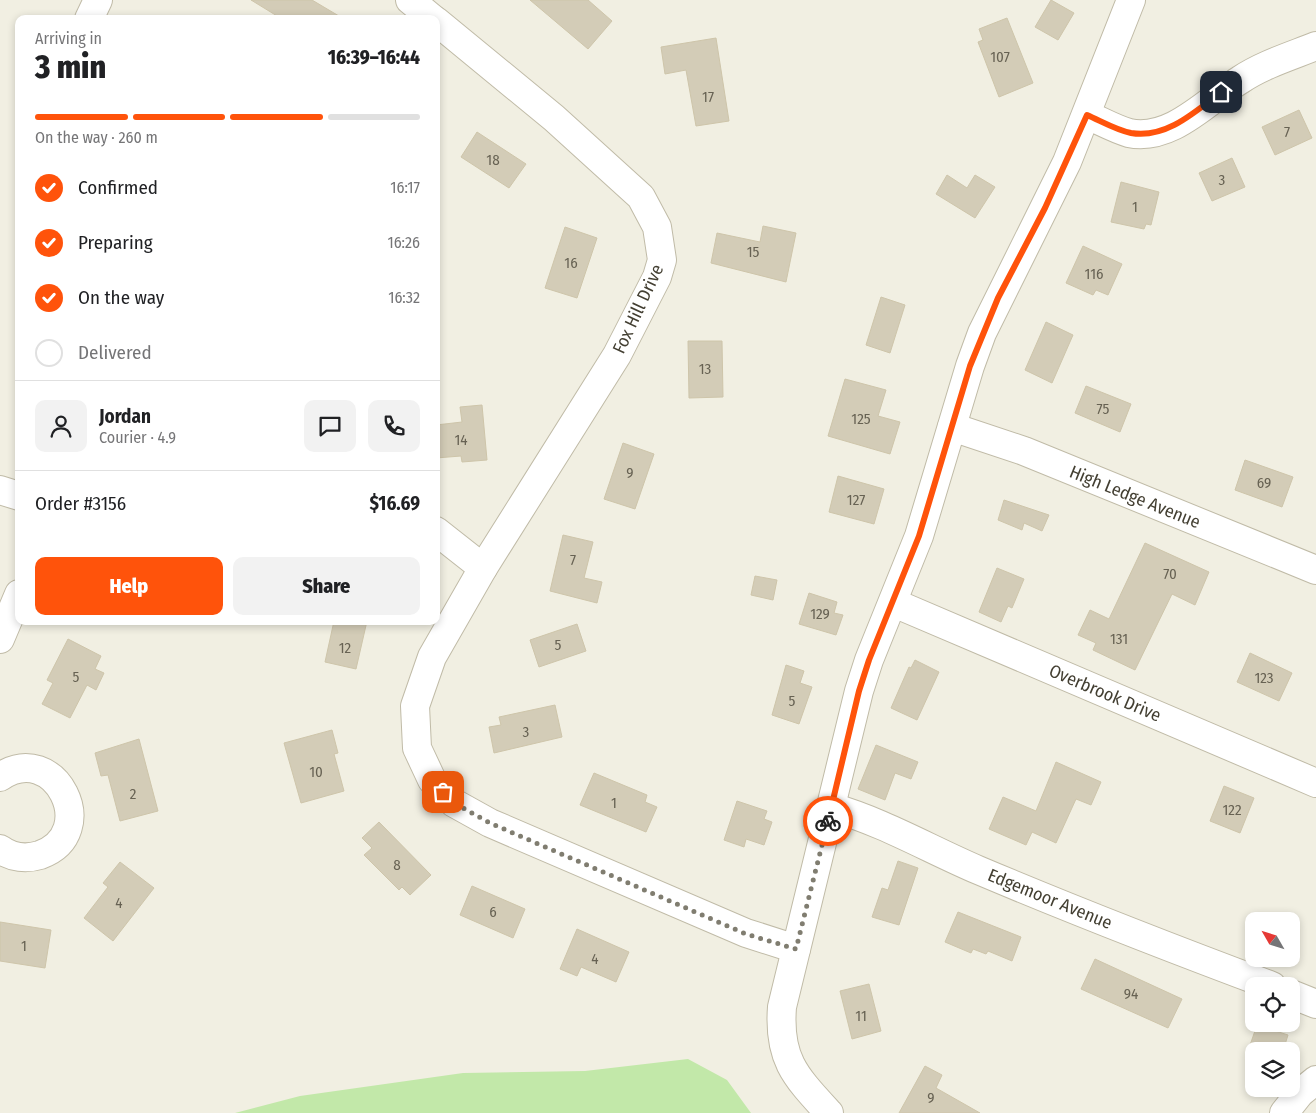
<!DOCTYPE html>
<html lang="en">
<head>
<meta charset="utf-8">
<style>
	body { margin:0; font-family:"Fira Sans Condensed",sans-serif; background:#f2f2f2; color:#202124; height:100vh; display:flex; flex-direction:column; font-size:19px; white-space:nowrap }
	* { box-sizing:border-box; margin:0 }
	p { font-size:16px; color:#757577 }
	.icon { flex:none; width:28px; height:28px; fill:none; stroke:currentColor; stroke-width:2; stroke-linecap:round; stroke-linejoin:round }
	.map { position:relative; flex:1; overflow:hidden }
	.details { position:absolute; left:15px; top:15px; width:425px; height:610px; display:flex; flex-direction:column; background:#fff; border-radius:10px; box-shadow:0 2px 8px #0003 }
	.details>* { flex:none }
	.needle { width:32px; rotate:309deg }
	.buttons { position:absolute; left:1245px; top:912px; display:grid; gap:10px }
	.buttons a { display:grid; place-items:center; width:55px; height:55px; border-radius:10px; background:#fff; box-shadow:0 2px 8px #0003; font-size:25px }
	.pin { position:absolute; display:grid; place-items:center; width:42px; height:42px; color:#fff; margin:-21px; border-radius:10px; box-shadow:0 2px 8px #0006 }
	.courier { position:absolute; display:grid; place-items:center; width:50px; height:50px; margin:-25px; border:4px solid #ff530b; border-radius:50%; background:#fff; color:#222; box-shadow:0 1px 6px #0007 }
	.head em { font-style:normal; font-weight:800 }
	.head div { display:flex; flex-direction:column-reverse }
	.head { display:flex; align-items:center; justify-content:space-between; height:85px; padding:0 20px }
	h1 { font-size:32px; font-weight:800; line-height:38px }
	.bar { display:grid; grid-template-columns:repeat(4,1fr); gap:8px 5px; align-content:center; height:60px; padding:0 20px }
	.bar i { height:6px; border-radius:4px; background:#e0e0e0 }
	.bar .selected { background:#ff530b }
	.bar p { grid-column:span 4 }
	.line { display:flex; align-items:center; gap:12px; padding:0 20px; border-top:1px solid #e0e0e0 }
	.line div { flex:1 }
	.round { display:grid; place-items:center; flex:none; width:52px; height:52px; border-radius:10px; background:#f2f2f2 }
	ol { padding:0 20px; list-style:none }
	li { display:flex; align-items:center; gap:15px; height:55px }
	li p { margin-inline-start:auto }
	li .icon { padding:5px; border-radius:50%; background:#ff530b; color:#fff; stroke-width:4 }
	li:last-child { color:#757577 }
	li i { width:28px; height:28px; border:2px solid #e0e0e0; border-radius:50% }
	.primary-button { display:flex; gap:10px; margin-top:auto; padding:10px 20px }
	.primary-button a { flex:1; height:58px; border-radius:10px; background:#ff530b; color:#fff; font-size:20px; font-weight:800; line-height:58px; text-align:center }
	.primary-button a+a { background:#f2f2f2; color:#202124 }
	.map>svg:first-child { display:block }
	.green { fill:#c2e8a9 }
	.building { fill:#d3ccb7; stroke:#cec5aa }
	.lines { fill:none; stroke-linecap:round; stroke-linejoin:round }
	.minor-casing { stroke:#c0bba7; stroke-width:30 }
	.minor { stroke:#fff; stroke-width:28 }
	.done { stroke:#807d70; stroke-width:5; stroke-dasharray:0 9 }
	.route { stroke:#ff530b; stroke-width:6 }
	.labels { text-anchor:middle; stroke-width:4; stroke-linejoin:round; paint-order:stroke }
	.number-label { font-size:15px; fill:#676253 }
	.street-label { font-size:18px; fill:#433f32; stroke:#fff }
</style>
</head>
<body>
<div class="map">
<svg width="1316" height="1113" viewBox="0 0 1316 1113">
	<rect width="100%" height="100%" fill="#f1efe2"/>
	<polygon class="green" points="688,1059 727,1080 751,1113 235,1113 300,1096 463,1073 585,1071"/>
	<g class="building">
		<polygon points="251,0 312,0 344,19 282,19"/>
		<polygon points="530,0 588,0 612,21 588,49"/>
		<polygon points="1051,0 1074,13 1058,40 1035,27"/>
		<polygon points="1007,18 1033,83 999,97 978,42 983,40 979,29"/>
		<polygon points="716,38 729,121 696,126 686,70 665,74 661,47"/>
		<polygon points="1299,110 1312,138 1275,155 1262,127"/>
		<polygon points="477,132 526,164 509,188 461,157"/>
		<polygon points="1232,158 1245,187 1212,201 1199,173"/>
		<polygon points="947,175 967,188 975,175 995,187 975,218 936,194"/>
		<polygon points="1121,182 1159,192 1151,225 1146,224 1144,229 1111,222"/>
		<polygon points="763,226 796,233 786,282 711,263 717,233 760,242"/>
		<polygon points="565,227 597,238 577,298 545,288"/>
		<polygon points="1083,246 1122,264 1108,295 1096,290 1093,295 1066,283"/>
		<polygon points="881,297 905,305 890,353 866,345"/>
		<polygon points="1046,322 1073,335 1052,383 1025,370"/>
		<polygon points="688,341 722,341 723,397 689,398"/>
		<polygon points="845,379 886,390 878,416 900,422 890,454 828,436"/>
		<polygon points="1086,386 1131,404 1120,432 1075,413"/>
		<polygon points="482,405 487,460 462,462 461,456 436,458 436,425 462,422 460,407"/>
		<polygon points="623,443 654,454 635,509 604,499"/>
		<polygon points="1245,460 1293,477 1282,507 1235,490"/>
		<polygon points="838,476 884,489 874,524 829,512"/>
		<polygon points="1004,500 1049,515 1042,531 1024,523 1022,530 998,520"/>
		<polygon points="563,535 593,542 584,578 602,582 597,603 550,591"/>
		<polygon points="1145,543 1209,572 1195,605 1172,594 1135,670 1093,650 1096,643 1078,635 1090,610 1109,619"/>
		<polygon points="997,568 1024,579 1012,608 1008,606 1001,622 979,612"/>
		<polygon points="755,576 777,580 773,600 751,595"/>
		<polygon points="809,593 837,602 834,613 843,615 836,635 799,624"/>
		<polygon points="334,621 367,621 356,669 325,662"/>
		<polygon points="577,624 586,651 539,667 530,640"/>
		<polygon points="68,639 101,656 95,669 104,673 96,690 87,685 70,718 42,704 53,683 47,680"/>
		<polygon points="1250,653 1292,673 1279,701 1237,682"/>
		<polygon points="915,660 939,672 917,720 891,708 909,667 911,668"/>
		<polygon points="786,665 804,671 800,683 812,687 799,724 772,715"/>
		<polygon points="555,705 562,737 494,753 489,727 501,725 499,717"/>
		<polygon points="332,730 338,753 334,754 344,791 301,803 284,743"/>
		<polygon points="139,739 158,811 120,821 108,775 101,776 95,753"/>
		<polygon points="876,745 918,762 911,779 895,773 885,800 858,789"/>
		<polygon points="1056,762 1101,782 1091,805 1076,799 1056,843 1032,832 1026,845 989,829 1003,797 1036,811"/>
		<polygon points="594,773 647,795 645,802 657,807 646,832 580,805"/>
		<polygon points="1224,786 1254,798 1240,833 1210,821"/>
		<polygon points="737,801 767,811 764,819 772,822 764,845 746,839 744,847 724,840"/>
		<polygon points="379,822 431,875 410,895 402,887 399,890 364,855 372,848 362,838"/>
		<polygon points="898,861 918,868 899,925 872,917 882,888 888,890"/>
		<polygon points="120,862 154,888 113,941 84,918 108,887 103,883"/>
		<polygon points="472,886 525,909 513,938 460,915"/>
		<polygon points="958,912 1021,937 1012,961 988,951 986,954 973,949 971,953 945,942"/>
		<polygon points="0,922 51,930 45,968 0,961"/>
		<polygon points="577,929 629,952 616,982 581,967 577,976 560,969"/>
		<polygon points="1095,959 1182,999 1168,1028 1081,989"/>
		<polygon points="869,984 881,1031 852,1039 840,991"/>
		<polygon points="1257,1025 1288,1035 1283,1051 1248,1051"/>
		<polygon points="925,1066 942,1075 936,1088 980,1113 899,1113"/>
	</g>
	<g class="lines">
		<defs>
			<g id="minor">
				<polyline points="410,0 433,19"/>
				<polyline points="89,19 98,0"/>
				<polyline points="436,21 554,118 641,197 657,227 662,260 657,277 617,355 483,568 432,657 415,706 417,748 432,780 454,803 490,823 746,933 796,949"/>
				<path d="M1087 115C1101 121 1115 129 1129 133 1171 142 1208 100 1240 80 1262 65 1291 56 1316 46"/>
				<polyline points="952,427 1024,451 1316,570"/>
				<polyline points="0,490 19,496"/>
				<polyline points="436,531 483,568"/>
				<polyline points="894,603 1316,783"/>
				<polyline points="0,639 19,594"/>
				<path d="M0 777C55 739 102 833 40 855 27 859 12 858 0 849"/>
				<path d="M831 807C883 822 929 849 978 870 1075 911 1173 949 1272 986"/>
				<polyline points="1291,994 1316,1004"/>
				<path d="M829 1113C795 1076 778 1059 782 1007L859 691 869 660 919 536 970 366 982 333 1067 162 1131 0"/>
				<polyline points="1284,1113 1300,1093 1316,1080"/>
			</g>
		</defs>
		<use href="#minor" class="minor-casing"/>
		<use href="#minor" class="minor"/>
	</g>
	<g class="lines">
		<polyline class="done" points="443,792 454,803 490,823 746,934 796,949 828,821"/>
		<path class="route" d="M828 821 859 691 869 660 919 536 970 366 998 298 1045 208 1087 115C1101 121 1116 130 1131 133 1166 139 1195 112 1221 92"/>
	</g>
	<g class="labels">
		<g class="number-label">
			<text x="1000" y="62">107</text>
			<text x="708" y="102">17</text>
			<text x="1287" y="137">7</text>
			<text x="493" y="165">18</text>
			<text x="1222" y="185">3</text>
			<text x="1135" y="212">1</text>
			<text x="753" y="257">15</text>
			<text x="571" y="268">16</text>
			<text x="1094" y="279">116</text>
			<text x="705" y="374">13</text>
			<text x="1103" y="414">75</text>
			<text x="861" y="424">125</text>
			<text x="461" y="445">14</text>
			<text x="630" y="478">9</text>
			<text x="1264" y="488">69</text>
			<text x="856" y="505">127</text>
			<text x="573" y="565">7</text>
			<text x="1170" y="579">70</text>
			<text x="820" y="619">129</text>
			<text x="1119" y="644">131</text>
			<text x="558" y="650">5</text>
			<text x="345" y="653">12</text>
			<text x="76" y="682">5</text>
			<text x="1264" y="683">123</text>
			<text x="792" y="706">5</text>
			<text x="526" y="737">3</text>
			<text x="316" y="777">10</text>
			<text x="133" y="799">2</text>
			<text x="614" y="808">1</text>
			<text x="1232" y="815">122</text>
			<text x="397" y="870">8</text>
			<text x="119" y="908">4</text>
			<text x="493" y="917">6</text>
			<text x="24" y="951">1</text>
			<text x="595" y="964">4</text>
			<text x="1131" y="999">94</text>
			<text x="861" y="1021">11</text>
			<text x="931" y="1103">9</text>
		</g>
		<g class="street-label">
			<text transform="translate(638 309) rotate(-65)" y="6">Fox Hill Drive</text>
			<text transform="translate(1135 497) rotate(22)" y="6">High Ledge Avenue</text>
			<text transform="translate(1105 693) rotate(23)" y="6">Overbrook Drive</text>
			<text transform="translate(1050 899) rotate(22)" y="6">Edgemoor Avenue</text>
		</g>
	</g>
</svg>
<div class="buttons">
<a><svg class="needle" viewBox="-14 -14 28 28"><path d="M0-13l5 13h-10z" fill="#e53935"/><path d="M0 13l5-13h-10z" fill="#757577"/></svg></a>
<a><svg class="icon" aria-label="locate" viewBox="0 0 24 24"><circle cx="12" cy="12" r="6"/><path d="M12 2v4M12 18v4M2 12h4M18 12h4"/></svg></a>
<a><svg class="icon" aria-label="layers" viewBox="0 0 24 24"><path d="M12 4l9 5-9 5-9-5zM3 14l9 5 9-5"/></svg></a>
</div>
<div class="pin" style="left:443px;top:792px;background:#ea580c"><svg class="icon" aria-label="bag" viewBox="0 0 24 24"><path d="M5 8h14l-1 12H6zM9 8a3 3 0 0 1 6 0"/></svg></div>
<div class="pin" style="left:1221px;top:92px;background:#1f2937"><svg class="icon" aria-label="home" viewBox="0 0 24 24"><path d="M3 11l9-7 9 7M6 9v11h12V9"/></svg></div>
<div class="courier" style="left:828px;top:821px"><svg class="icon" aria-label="bike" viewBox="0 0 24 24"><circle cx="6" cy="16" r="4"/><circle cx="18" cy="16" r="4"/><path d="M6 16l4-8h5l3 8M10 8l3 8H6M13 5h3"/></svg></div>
<section class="details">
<div class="head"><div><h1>3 min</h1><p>Arriving in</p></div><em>16:39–16:44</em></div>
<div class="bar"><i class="selected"></i><i class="selected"></i><i class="selected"></i><i></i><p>On the way · 260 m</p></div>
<ol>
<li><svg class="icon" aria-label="check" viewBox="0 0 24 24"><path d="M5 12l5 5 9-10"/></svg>Confirmed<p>16:17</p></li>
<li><svg class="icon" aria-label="check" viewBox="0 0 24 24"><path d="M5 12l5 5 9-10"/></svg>Preparing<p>16:26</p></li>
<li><svg class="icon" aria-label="check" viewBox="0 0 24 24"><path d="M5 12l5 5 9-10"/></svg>On the way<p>16:32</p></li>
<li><i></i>Delivered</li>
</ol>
<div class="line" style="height:90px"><a class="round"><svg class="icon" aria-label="person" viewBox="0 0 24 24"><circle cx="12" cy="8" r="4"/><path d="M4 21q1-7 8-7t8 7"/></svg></a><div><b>Jordan</b><p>Courier · 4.9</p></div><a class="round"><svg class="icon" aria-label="chat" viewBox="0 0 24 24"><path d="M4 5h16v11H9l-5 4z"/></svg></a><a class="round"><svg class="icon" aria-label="phone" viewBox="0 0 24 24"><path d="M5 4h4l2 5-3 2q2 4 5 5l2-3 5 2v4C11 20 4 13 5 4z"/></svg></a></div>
<div class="line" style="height:65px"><div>Order #3156</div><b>$16.69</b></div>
<div class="primary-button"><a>Help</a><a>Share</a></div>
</section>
</div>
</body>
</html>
